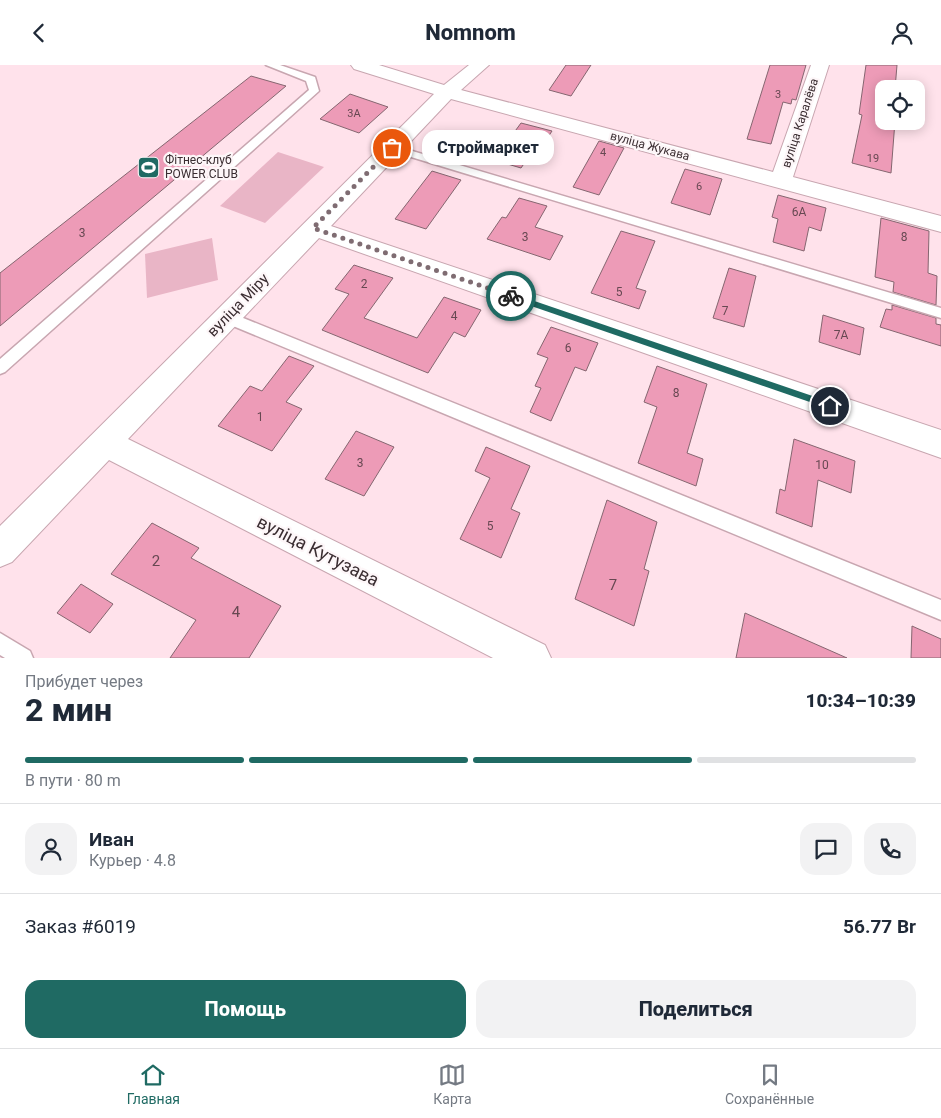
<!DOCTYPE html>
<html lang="ru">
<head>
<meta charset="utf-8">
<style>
	body { margin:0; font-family:Roboto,sans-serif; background:#f2f2f3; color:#1f2937; height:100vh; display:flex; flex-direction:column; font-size:19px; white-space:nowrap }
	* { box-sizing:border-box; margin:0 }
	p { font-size:16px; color:#747a83 }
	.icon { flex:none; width:28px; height:28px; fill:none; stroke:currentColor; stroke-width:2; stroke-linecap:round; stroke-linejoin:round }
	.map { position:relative; height:593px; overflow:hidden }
	.side { display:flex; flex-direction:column; background:#fff; flex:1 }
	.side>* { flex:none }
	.fabs { position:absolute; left:875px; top:15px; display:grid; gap:10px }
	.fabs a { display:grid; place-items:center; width:50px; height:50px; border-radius:10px; background:#fff; box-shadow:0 2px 12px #0003; font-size:25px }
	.pin { position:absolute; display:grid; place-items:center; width:42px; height:42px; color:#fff; margin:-21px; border:2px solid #fff; border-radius:50%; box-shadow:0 1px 5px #0007 }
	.courier { position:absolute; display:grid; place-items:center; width:50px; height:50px; margin:-25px; border:4px solid #1f6a63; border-radius:50%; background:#fff; color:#222; box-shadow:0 1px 6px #0007 }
	.bubble { position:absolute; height:35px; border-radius:15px; background:#fff; box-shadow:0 2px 12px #0003; font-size:16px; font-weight:800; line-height:35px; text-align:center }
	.overview em { font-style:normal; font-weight:800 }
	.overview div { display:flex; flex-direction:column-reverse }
	.overview { display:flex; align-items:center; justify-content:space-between; height:85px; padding:0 25px }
	h1 { font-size:32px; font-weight:800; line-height:38px }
	.bar { display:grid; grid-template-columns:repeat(4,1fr); gap:8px 5px; align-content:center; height:60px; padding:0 25px }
	.bar i { height:6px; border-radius:4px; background:#e0e1e3 }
	.bar .current { background:#1f6a63 }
	.bar p { grid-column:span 4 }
	.line { display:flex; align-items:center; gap:12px; padding:0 25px; border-top:1px solid #e0e1e3 }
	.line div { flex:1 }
	.round { display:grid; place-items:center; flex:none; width:52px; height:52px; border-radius:15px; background:#f2f2f3 }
	.action { display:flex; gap:10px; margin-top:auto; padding:10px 25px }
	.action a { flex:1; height:58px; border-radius:15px; background:#1f6a63; color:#fff; font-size:20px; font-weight:800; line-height:58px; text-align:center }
	.action a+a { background:#f2f2f3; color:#1f2937 }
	header { display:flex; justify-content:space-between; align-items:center; height:65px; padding:0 25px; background:#fff; font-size:22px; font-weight:800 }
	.tab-bar { display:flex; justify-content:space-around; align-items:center; height:70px; border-top:1px solid #e0e1e3; background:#fff; font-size:14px; color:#747a83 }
	.tab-bar a { display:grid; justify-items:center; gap:2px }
	.tab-bar .current { color:#1f6a63 }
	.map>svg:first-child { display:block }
	.green { fill:#e9b5c6 }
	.building { fill:#ed9bb7; stroke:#856670 }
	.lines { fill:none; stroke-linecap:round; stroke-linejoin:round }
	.lane-casing { stroke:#c8a6b0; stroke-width:3 }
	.street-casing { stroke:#c8a6b0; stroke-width:2 }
	.lane { fill:#fff; fill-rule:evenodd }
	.street { fill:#fff; fill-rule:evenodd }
	.route { fill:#1f6a63 }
	.done { stroke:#7f6c72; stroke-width:5; stroke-dasharray:0 9 }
	.labels { text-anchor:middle; stroke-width:4.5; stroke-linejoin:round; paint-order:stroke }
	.far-number-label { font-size:11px; fill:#674852 }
	.far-street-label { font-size:12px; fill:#3a2d31; stroke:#fdf6f8 }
	.far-poi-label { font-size:12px; fill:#3a2d31; stroke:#fdf6f8; text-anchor:start }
	.number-label { font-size:12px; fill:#674852 }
	.street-label { font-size:15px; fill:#3a2d31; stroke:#fdf6f8 }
	.near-number-label { font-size:15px; fill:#674852 }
	.near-street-label { font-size:18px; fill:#3a2d31; stroke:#fdf6f8 }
</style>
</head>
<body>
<header><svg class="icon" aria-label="back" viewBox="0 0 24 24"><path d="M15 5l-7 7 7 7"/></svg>Nomnom<svg class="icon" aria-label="person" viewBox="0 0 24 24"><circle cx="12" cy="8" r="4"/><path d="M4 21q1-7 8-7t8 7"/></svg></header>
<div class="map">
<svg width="941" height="593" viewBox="0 0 941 593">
	<rect width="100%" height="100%" fill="#ffe2eb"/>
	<g class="green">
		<polygon points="278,87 324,102 265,158 220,141"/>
		<polygon points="212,173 218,215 147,233 145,189"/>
	</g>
	<g class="building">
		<polygon points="566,0 591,0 571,31 549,25"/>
		<polygon points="770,0 806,0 796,35 792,34 791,39 783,37 771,79 747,74"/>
		<polygon points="866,0 897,0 895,24 884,24 884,56 895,56 891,108 852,98 862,50 859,49"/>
		<polygon points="251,11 286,21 0,261 0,208"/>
		<polygon points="350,29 388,42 359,68 320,54"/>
		<polygon points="521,58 552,66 540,84 535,83 521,103 494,95"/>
		<polygon points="599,76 624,83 599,130 573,122"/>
		<polygon points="685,104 722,114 710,150 671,138"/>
		<polygon points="432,106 461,115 426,164 395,154"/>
		<polygon points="778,130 826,143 821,166 809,162 804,186 773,177 778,154 772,152"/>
		<polygon points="519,133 547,141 535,162 563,171 550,195 487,174 502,152 506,153"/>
		<polygon points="881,153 929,166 928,208 937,211 936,240 893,227 894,217 875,212"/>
		<polygon points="621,166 655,176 636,223 646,226 639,244 591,228"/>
		<polygon points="354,200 393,213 364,253 417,273 444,232 481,245 465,272 454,267 428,308 322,265 349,229 335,224"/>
		<polygon points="729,203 756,211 744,262 713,253"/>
		<polygon points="892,240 936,253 936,259 941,260 941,281 880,262 886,244 892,245"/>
		<polygon points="823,250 864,263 860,290 819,277"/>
		<polygon points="551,262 598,278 586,306 575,302 551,356 530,347 541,323 535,321 548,293 537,289"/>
		<polygon points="289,291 314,301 286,337 302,344 272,386 218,361 250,321 262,326"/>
		<polygon points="657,301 707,319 687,388 703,394 696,421 638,398 657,342 644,337"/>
		<polygon points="356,366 394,382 364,431 325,414"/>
		<polygon points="794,374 855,396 851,428 818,415 812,462 776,448 780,424 785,426"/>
		<polygon points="486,382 530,401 511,444 520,448 501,493 460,474 490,413 475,406"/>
		<polygon points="607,435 657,457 644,504 649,506 634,561 575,534"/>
		<polygon points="152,458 199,483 191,493 281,541 249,593 170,593 196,555 111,509"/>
		<polygon points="81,519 113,539 90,568 57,548"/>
		<polygon points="745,548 847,593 736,593"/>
		<polygon points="912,561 941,574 941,593 911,593"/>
	</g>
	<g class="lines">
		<defs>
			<g id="lane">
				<polygon points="266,0 280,0 315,12 319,26 5,307 0,309 0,294 309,25 306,16"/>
				<polygon points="392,80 941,243 941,253 388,85 388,81"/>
				<polygon points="226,246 941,535 941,555 221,256 219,252 221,248"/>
				<polygon points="0,568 30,586 33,593 5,593 0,590"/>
			</g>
			<polygon id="street" points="351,0 379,0 444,20 469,0 489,0 461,25 773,107 811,0 829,0 793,112 941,151 941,167 451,34 331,161 941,365 941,393 319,173 128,374 545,580 551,593 493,593 109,395 12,497 0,502 0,461 434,29 354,4"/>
		</defs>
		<use href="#lane" class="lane-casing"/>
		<use href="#street" class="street-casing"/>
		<use href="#lane" class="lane"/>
		<use href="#street" class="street"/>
	</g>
	<polygon class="route" points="511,228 830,337 834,341 830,344 508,233 507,231"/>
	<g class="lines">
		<polyline class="done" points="392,83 313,163 511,231"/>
	</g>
	<defs>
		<symbol id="stadium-square" viewBox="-11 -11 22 22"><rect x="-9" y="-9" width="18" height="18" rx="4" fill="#1f6a63" stroke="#fdf6f8"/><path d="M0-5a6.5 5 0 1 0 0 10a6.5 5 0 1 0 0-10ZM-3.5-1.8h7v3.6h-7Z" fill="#fff"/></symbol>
	</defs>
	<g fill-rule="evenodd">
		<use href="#stadium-square" x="136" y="90" width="25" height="25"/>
	</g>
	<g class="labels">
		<g class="far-number-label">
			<text x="778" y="33">3</text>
			<text x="354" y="52">3А</text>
			<text x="603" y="91">4</text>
			<text x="873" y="97">19</text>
			<text x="699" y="125">6</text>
		</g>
		<g class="far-street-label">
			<text transform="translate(800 58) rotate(-72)" y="4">вуліца Каралёва</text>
			<text transform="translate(650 81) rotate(15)" y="4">вуліца Жукава</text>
		</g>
		<g class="far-poi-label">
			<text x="165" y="99">Фітнес-клуб<tspan x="165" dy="14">POWER CLUB</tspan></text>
		</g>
		<g class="number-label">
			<text x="799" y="151">6А</text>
			<text x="82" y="172">3</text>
			<text x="525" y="176">3</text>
			<text x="904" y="176">8</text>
			<text x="364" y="223">2</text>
			<text x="619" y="231">5</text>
			<text x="725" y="250">7</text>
			<text x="454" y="255">4</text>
			<text x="841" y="274">7А</text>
			<text x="568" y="287">6</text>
			<text x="676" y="332">8</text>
			<text x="260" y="356">1</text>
			<text x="360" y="402">3</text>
			<text x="822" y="404">10</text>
			<text x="490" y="465">5</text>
		</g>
		<g class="street-label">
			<text transform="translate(238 240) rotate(-46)" y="5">вуліца Міру</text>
		</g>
		<g class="near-number-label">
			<text x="156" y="501">2</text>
			<text x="613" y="525">7</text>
			<text x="236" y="552">4</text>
		</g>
		<g class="near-street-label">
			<text transform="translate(318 486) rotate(27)" y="6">вуліца Кутузава</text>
		</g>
	</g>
</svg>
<div class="fabs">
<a><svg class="icon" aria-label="locate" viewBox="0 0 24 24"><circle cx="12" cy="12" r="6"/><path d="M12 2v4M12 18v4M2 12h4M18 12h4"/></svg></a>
</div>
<div class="pin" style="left:392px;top:83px;background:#ea580c"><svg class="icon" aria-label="bag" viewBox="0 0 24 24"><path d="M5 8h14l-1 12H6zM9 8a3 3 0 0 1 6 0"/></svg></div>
<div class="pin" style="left:830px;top:341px;background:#1f2937"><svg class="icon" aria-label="home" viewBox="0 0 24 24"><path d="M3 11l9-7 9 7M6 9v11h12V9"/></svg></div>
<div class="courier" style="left:511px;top:231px"><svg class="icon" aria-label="bike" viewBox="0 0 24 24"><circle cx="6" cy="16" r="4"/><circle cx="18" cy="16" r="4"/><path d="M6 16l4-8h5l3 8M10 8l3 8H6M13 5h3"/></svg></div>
<div class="bubble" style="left:422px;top:65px;width:132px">Строймаркет</div>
</div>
<section class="side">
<div class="overview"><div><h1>2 мин</h1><p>Прибудет через</p></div><em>10:34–10:39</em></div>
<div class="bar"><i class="current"></i><i class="current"></i><i class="current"></i><i></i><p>В пути · 80 m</p></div>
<div class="line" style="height:90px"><a class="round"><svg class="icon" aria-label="person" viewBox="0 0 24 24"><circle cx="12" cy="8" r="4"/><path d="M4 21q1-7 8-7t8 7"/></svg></a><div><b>Иван</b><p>Курьер · 4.8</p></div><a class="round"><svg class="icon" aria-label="chat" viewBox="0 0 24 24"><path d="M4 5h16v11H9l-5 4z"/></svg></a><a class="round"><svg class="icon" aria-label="phone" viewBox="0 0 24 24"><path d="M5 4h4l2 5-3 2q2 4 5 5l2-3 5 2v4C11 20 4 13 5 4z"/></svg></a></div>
<div class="line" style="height:65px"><div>Заказ #6019</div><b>56.77 Br</b></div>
<div class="action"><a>Помощь</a><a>Поделиться</a></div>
</section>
<nav class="tab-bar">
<a class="current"><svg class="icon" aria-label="home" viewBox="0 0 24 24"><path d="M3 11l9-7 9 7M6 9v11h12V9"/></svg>Главная</a>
<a><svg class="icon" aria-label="map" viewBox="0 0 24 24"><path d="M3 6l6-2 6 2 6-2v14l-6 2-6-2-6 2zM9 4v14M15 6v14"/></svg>Карта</a>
<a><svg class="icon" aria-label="saved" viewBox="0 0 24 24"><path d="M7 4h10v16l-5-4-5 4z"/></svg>Сохранённые</a>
</nav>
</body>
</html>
